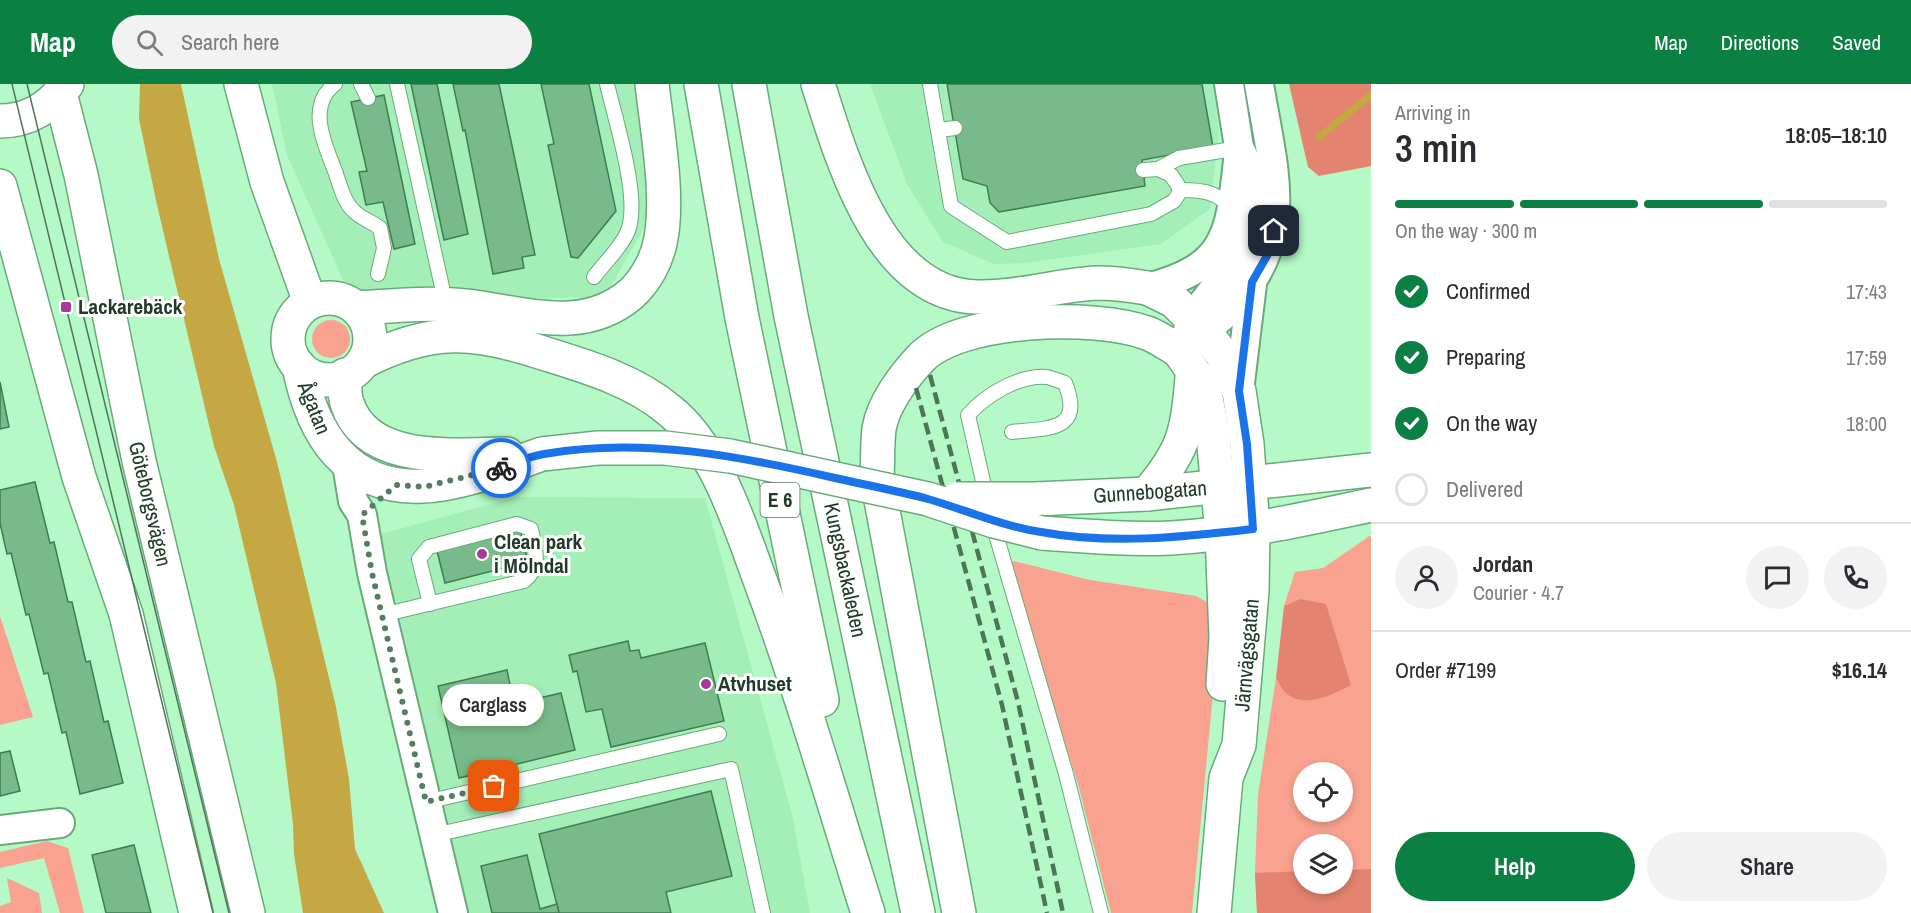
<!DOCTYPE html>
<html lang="en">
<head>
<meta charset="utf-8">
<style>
	body { margin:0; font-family:"Archivo Narrow",sans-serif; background:#f2f2f3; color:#2b2b33; height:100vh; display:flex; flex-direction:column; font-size:22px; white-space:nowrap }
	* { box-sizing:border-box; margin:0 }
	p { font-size:20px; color:#7c7c81 }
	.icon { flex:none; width:33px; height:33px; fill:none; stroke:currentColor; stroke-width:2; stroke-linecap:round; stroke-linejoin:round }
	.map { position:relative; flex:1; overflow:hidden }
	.details { display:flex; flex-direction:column; background:#fff; width:540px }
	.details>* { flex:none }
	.controls { position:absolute; left:1293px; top:678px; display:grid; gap:12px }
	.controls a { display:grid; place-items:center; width:60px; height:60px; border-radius:50%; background:#fff; box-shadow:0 3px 9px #0003; font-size:30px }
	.pin { position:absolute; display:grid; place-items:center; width:51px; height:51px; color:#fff; margin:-26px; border-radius:12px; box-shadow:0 3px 9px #0006 }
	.courier { position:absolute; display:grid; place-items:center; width:60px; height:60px; margin:-30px; border:4px solid #1a73e8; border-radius:50%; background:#fff; color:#222; box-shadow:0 2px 8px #0007 }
	.bubble { position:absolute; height:42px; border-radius:21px; background:#fff; box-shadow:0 3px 9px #0003; font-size:20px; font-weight:600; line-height:42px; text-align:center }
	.head em { font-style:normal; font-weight:600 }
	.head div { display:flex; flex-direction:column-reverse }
	.head { display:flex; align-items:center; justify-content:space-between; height:102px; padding:0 24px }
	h1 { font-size:39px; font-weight:600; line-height:45px }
	.bar { display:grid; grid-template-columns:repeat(4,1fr); gap:9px 6px; align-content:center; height:72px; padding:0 24px }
	.bar i { height:8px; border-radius:4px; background:#e1e1e2 }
	.bar .active { background:#0b8043 }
	.bar p { grid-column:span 4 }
	.line { display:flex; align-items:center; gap:15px; padding:0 24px; border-top:2px solid #e1e1e2 }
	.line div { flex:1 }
	.round { display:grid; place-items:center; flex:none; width:63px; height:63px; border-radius:32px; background:#f2f2f3 }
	ol { padding:0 24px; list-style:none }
	li { display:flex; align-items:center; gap:18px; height:66px }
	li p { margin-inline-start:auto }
	li .icon { padding:6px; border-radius:50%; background:#0b8043; color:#fff; stroke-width:4 }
	li:last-child { color:#7c7c81 }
	li i { width:33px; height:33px; border:3px solid #e1e1e2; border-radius:50% }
	.primary-button { display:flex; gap:12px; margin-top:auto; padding:12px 24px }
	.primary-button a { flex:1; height:69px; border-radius:36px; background:#0b8043; color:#fff; font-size:24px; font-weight:600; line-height:69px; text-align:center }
	.primary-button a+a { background:#f2f2f3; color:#2b2b33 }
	header { display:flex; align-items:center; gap:36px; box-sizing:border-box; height:84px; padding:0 30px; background:#0b8043; color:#fff }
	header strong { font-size:28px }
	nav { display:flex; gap:33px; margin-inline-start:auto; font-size:21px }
	.search { width:420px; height:54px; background:#f2f2f3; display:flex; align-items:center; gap:15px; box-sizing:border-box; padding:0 21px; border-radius:33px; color:#7c7c81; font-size:22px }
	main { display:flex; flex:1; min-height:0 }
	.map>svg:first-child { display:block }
	.built { fill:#a4efb8 }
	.green { fill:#f9a290; fill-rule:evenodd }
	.forest { fill:#e38370 }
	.water { fill:#c5a744 }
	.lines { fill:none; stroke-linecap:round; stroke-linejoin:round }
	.stream { stroke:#c5a744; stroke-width:7 }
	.building { fill:#78ba8a; stroke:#3d7e52; stroke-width:1.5 }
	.lane-casing { stroke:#69aa7c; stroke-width:16 }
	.street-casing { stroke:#69aa7c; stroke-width:32 }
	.secondary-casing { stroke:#69aa7c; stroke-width:36 }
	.highway-casing { stroke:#69aa7c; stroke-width:36 }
	.lane { stroke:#fff; stroke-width:14 }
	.street { stroke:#fff; stroke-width:28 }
	.secondary { stroke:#fff; stroke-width:33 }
	.highway { stroke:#fff; stroke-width:33 }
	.tram { stroke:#4e7559; stroke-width:1.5 }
	.rail { stroke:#4e7559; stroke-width:4.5; stroke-dasharray:12 6; stroke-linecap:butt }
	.secondary-bridge-casing { stroke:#69aa7c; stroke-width:36; stroke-linecap:butt }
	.secondary-bridge { stroke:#fff; stroke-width:33 }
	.done { stroke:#547e5f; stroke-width:6; stroke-dasharray:0 10.8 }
	.route { stroke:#1a73e8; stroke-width:8 }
	.poi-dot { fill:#a73b9b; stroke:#fff; stroke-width:2 }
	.labels { text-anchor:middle; stroke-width:6; stroke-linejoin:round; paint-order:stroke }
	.shield { fill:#fff; stroke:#637668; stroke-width:1.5 }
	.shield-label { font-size:20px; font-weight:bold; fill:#203b28 }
	.poi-label { font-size:21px; font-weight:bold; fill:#203b28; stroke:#fff; text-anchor:start }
	.street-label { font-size:21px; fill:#203b28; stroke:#fff }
</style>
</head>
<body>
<header>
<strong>Map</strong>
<div class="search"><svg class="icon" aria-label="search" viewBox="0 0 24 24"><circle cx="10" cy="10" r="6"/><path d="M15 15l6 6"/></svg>Search here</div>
<nav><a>Map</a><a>Directions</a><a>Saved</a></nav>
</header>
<main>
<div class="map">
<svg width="1371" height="829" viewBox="0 0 1371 829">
	<rect width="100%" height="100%" fill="#b5f9c6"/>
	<g class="built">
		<polygon points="272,0 640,0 650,133 605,213 513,215 347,205 287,71"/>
		<polygon points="870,0 1213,0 1219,50 1210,125 1161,160 1025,179 994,180 943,158 907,100"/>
		<polygon points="517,413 705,414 793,734 810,829 443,829 355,457"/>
	</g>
	<g class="green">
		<circle cx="331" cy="255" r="19"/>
		<path d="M1371 451V829H1257L1255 789 1258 711 1276 594 1287 610 1300 515 1284 522 1295 488 1323 484ZM1304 688H1342V728H1304ZM1304 760H1342V800H1304Z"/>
		<polygon points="1014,477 1090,496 1196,512 1212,521 1218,558 1192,829 1111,829 1078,700 1013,494 1010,480"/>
		<polygon points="0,532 33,633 0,641"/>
		<polygon points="47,757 68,764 84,829 60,829 44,774 0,784 0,768"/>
		<polygon points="7,794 39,809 42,829 0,829 0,822 11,818"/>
	</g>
	<g class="forest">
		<polygon points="1289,0 1371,0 1371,82 1319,92 1308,83"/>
		<path d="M1300 515 1326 520 1351 601C1333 610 1307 625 1287 610 1283 607 1279 599 1276 594L1284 522Z"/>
		<polygon points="1371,785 1371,829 1257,829 1255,789 1303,787 1304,800 1342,800 1343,786"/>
	</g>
	<polygon class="water" points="140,0 181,0 219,175 277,378 336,623 349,695 355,765 384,829 303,829 294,770 293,740 276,599 234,421 214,362 157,121 139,35"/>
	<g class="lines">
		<polyline class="stream" points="1319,53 1371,11"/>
	</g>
	<g class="building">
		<polygon points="411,0 437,0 468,150 444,156"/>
		<polygon points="453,0 499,0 535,171 522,173 524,184 493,190 465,46 463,47"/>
		<polygon points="541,0 589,0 616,127 578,174 571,173 548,61 554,60"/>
		<polygon points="947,0 1202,0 1213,63 1142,76 1145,102 999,128 990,119 987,102 963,95"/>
		<polygon points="384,11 415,160 394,165 383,118 366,121 359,88 367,87 351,18"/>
		<polygon points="0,298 9,343 0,345"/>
		<polygon points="35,398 50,459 54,458 68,518 72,518 86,578 90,577 104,638 108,637 123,699 80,710 66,648 62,649 48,589 44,590 29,530 26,531 11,469 7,470 0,439 0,406"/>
		<polygon points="519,442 528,478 445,499 436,463"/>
		<polygon points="628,557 630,567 639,566 641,574 705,559 724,637 611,663 602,625 586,628 577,587 573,588 569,571"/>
		<polygon points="507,586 514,620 561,609 575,666 459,694 438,602"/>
		<polygon points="10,667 20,707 0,712 0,669"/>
		<polygon points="711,707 732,792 666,808 671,829 559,829 539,750"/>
		<polygon points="134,761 151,829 106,829 92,771"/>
		<polygon points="527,771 540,825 557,820 559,829 492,829 481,782"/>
	</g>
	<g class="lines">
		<defs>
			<g id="lane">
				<path d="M335 0C306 22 325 61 335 87 340 101 344 120 356 129 363 135 372 138 380 144L384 164 378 190"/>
				<polyline points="361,0 368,14"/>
				<polyline points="397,0 442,203"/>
				<polyline points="930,0 951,122 1007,158 1151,130 1174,117 1181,106"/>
				<polyline points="939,46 955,44"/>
				<polyline points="1158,85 1171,91 1181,106"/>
				<polyline points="1143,86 1158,85 1179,74 1244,63"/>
				<path d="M1181 106C1204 106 1217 108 1232 125"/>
				<path d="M594 193C604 179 620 165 627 149 642 118 615 35 607 0"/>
				<path d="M987 415 968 331C986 311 1018 291 1047 293 1052 294 1059 297 1065 299 1085 348 1047 344 1012 348"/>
				<polyline points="992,437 1066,690 1101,829"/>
				<path d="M382 531 524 497C542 482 535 466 531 445L517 440 429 463 419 475 430 520"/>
				<polyline points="426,718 719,650"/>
				<polyline points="434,751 731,685 763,829"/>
			</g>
			<g id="street">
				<path d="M1147 204C1232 183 1230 145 1239 68"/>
				<polyline points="1185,254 1195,229 1245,166 1256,139 1257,115 1252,91 1239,63 1229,0"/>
				<path d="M1188 260C1202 248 1218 238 1230 225 1298 153 1273 86 1259 0"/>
				<polyline points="1239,307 1252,200"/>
				<polyline points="347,380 353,417 362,431 372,489 453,829"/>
				<polyline points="0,746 60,739"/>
			</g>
			<g id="secondary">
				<polyline points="241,0 267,98 310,218"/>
				<polyline points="60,9 81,91 139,377 248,829"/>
				<path d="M0 37C28 37 51 23 67 0"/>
				<polyline points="0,102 79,393 126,530 196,829"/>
				<polyline points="1147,204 1174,217 1204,247 1222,270 1239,307 1247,360 1253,445 1252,507 1239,661 1226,694 1214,829"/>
				<circle cx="329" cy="255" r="41"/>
				<polyline points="1179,267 1204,303 1213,351 1222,449 1226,554 1223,600"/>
				<path d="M299 282C312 349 346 406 423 402 459 401 508 382 542 370"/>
				<path d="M345 291C345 300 344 311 347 319 367 382 456 370 507 370"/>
				<path d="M1147 410C1183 368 1188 349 1192 293"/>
				<polyline points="1036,415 1147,410 1371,386"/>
				<path d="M1042 449C1085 452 1128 456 1171 454 1239 450 1305 435 1371 421"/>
			</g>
			<g id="highway">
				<polyline points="701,0 742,234 822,616"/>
				<polyline points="749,0 791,232 918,829"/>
				<path d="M818 0C842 75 880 212 978 213 1018 214 1057 201 1097 199 1114 199 1130 201 1147 204"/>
				<path d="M356 224C391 222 429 218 465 222 522 228 582 252 631 210 645 197 656 178 660 159 670 116 657 45 652 0"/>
				<path d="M363 278C431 243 474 246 546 270 588 283 635 297 669 326 716 363 740 442 760 496 801 606 833 718 868 829"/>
				<path d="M959 829 877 395C878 379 877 361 879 345 883 320 904 292 921 274 961 233 1095 230 1147 249 1158 253 1169 261 1179 267"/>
			</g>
		</defs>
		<use href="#lane" class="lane-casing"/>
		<use href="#street" class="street-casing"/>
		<use href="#secondary" class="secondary-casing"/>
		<use href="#highway" class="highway-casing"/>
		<use href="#lane" class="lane"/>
		<use href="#street" class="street"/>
		<use href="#secondary" class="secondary"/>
		<use href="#highway" class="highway"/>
		<g class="tram">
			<polyline points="12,0 213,829"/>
			<polyline points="27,0 229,829"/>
		</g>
		<g class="rail">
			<polyline points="930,291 1018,618 1063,829"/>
			<polyline points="916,304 1002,621 1047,829"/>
		</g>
		<defs>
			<g id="secondary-bridge">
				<polyline points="542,370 598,364 665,364 730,372 928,415 994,437 1042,449"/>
				<polyline points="957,415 1036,415"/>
			</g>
		</defs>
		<use href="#secondary-bridge" class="secondary-bridge-casing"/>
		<use href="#secondary-bridge" class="secondary-bridge"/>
	</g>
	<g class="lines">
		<polyline class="done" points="494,702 426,718 372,489 362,431 396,401 424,403 501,384"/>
		<path class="route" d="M501 384C515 379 530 372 544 370 642 353 740 372 835 394 866 401 898 407 928 415 966 426 1002 442 1041 448 1111 461 1184 453 1253 445L1247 360 1239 307 1252 198 1268 170 1274 147"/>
	</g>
	<g class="poi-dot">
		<rect x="60" y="217" width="12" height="12" rx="3"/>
		<circle cx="482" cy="470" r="6"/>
		<circle cx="706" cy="600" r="6"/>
	</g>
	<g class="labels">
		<rect class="shield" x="760.5" y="399" width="39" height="34" rx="4.5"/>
		<g class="shield-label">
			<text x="780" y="423">E 6</text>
		</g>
		<g class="poi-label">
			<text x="78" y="230">Lackarebäck</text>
			<text x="494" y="465">Clean park<tspan x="494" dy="24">i Mölndal</tspan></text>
			<text x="718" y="607">Atvhuset</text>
		</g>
		<g class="street-label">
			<text transform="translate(314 324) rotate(68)" y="7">Ågatan</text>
			<text transform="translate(1150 408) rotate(-4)" y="7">Gunnebogatan</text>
			<text transform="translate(150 420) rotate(77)" y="7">Göteborgsvägen</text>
			<text transform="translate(845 486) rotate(78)" y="7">Kungsbackaleden</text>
			<text transform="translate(1247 571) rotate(-85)" y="7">Järnvägsgatan</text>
		</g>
	</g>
</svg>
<div class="controls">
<a><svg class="icon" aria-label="locate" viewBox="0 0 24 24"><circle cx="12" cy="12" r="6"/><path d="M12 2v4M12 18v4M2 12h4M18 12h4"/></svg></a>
<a><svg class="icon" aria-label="layers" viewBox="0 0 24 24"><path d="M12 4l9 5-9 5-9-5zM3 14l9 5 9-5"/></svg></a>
</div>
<div class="pin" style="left:494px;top:702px;background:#ea580c"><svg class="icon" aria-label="bag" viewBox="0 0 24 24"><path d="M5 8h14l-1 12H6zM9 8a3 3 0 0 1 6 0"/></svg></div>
<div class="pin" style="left:1274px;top:147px;background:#1f2937"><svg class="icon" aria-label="home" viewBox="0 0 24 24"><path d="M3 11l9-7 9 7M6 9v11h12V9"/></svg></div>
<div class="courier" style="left:501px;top:384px"><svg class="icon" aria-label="bike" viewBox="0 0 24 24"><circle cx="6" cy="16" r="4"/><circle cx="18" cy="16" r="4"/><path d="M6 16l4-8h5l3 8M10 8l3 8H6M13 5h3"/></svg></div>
<div class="bubble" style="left:442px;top:600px;width:102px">Carglass</div>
</div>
<section class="details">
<div class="head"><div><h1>3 min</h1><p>Arriving in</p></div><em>18:05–18:10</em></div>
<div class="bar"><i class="active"></i><i class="active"></i><i class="active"></i><i></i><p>On the way · 300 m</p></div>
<ol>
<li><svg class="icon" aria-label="check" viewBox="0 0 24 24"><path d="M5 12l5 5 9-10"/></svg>Confirmed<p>17:43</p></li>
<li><svg class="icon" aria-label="check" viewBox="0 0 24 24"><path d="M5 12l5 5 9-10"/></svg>Preparing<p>17:59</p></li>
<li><svg class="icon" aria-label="check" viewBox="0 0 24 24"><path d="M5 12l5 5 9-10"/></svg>On the way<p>18:00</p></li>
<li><i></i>Delivered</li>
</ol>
<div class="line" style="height:108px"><a class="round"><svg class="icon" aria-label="person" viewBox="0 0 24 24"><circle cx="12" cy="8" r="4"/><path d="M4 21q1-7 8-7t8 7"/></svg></a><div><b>Jordan</b><p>Courier · 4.7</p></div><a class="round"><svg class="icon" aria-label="chat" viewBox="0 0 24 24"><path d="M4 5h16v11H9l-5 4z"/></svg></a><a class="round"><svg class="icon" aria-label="phone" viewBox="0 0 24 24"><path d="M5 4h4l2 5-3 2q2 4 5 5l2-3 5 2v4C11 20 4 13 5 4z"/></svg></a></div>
<div class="line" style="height:78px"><div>Order #7199</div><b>$16.14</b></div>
<div class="primary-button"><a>Help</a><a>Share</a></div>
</section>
</main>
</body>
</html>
